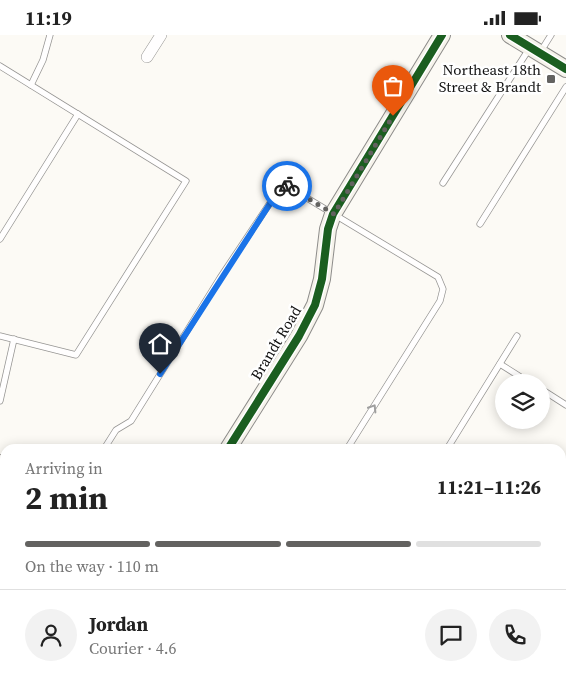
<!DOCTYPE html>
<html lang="en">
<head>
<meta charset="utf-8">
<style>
	body { margin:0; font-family:"Source Serif 4",serif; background:#f2f2f2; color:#222; height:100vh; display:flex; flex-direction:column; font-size:19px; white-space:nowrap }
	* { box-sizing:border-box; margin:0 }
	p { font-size:16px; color:#767676 }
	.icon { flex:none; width:28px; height:28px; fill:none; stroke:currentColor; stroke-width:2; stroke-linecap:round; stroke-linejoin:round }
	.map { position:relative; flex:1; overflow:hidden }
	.side { position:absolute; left:0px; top:409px; width:566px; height:246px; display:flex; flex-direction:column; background:#fff; border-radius:15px 15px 0 0; box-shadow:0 2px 12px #0003 }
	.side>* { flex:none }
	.fabs { position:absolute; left:495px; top:339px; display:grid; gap:10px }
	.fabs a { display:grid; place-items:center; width:55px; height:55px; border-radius:50%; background:#fff; box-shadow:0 2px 12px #0003; font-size:25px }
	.pin { position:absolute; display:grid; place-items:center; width:42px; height:42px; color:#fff; margin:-51px -21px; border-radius:50% 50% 50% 0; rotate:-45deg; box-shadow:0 0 5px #0007 }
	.pin .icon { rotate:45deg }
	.courier { position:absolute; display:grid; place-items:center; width:50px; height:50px; margin:-25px; border:4px solid #1a73e8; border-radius:50%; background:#fff; color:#222; box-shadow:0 1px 6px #0007 }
	.headline em { font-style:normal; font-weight:700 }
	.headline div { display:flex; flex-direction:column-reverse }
	.headline { display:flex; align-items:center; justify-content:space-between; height:85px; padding:0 25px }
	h1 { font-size:32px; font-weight:700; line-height:38px }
	.bar { display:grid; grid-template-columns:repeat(4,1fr); gap:8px 5px; align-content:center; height:60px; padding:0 25px }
	.bar i { height:6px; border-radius:4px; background:#e0e0e0 }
	.bar .selected { background:#636260 }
	.bar p { grid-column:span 4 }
	.line { display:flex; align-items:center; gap:12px; padding:0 25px; border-top:1px solid #e0e0e0 }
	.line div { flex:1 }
	.round { display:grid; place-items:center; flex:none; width:52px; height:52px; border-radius:26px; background:#f2f2f2 }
	.status { display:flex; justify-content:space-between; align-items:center; height:35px; padding:0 25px; background:#fff; direction:ltr }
	.status svg { height:14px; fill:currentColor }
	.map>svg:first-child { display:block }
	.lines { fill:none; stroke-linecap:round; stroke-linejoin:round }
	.lane-casing { stroke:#969593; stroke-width:7 }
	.street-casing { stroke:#969593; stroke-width:12 }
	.secondary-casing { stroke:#8d8c8a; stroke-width:18 }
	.lane { stroke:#fffefe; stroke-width:5.5 }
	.street { stroke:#fffefe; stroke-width:11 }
	.secondary { stroke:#f6f3eb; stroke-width:16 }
	.cycleway-casing { stroke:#fff; stroke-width:11 }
	.cycleway { stroke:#1b5e20; stroke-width:8 }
	.oneway { stroke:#9f9f9f }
	.done { stroke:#636260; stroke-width:5; stroke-dasharray:0 9 }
	.route { stroke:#1a73e8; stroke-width:6 }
	.poi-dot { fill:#636260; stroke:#fff; stroke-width:2 }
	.labels { text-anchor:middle; stroke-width:5; stroke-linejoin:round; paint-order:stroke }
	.poi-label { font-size:15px; fill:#101010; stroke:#fff; text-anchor:end }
	.street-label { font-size:15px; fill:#101010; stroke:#fff }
</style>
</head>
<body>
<div class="status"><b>11:19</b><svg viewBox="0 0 49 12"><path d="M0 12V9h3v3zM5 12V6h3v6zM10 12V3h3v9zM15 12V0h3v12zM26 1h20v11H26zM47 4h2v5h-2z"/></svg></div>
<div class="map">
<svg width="566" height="654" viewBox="0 0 566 654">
	<rect width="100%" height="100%" fill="#fcfaf5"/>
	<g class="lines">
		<defs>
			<g id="lane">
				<polyline points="541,16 551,0"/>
				<polyline points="0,31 186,146 76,320 0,301"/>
				<polyline points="31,50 43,25 50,0"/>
				<polyline points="443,148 529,14"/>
				<polyline points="480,189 566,52"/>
				<polyline points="0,204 78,79"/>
				<polyline points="500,329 530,348"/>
				<polyline points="541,354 566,370"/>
				<polyline points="0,366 14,304"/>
				<polyline points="104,414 116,395 131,386 220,243 280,153 287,151 438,242 443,254 440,266 347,414"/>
				<polyline points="447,414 517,301"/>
				<polyline points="448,650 452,654"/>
				<polyline points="415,654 418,650"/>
			</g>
			<g id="street">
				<polyline points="147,22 161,0"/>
				<polyline points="561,581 566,574"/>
				<polyline points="247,650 254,654"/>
				<polyline points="2,654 5,649"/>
				<polyline points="222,654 225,650"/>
				<polyline points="287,654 290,650"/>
				<polyline points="516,654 518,650"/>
			</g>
			<g id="secondary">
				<polyline points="510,0 566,34"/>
				<polyline points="228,414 299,301 315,270 322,244 328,194 333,179 442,0"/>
				<polyline points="0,428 5,429"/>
				<polyline points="384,650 390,654"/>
			</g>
		</defs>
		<use href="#lane" class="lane-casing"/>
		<use href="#street" class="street-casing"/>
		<use href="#secondary" class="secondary-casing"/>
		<use href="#lane" class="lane"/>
		<use href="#street" class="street"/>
		<use href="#secondary" class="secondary"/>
		<defs>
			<g id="cycleway">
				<polyline points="510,0 566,34"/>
				<polyline points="228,414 299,301 315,270 322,244 328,194 333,179 442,0"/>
			</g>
		</defs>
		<use href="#cycleway" class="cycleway-casing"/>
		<use href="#cycleway" class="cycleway"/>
	</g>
	<defs><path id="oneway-chevron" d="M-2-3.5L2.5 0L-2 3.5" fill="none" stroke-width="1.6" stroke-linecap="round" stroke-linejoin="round" transform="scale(1.25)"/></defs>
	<use class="oneway" href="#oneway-chevron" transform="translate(373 373) rotate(-58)"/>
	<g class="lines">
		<polyline class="done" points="287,151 334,179 393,81"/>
		<polyline class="route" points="160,339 280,153 287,151"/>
	</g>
	<rect class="poi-dot" x="546" y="39" width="10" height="10" rx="2.5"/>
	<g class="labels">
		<g class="poi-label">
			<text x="541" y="40">Northeast 18th<tspan x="541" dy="17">Street &amp; Brandt</tspan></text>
		</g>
		<g class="street-label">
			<text transform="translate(276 308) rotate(-59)" y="5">Brandt Road</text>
		</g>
	</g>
</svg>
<div class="fabs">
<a><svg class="icon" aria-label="layers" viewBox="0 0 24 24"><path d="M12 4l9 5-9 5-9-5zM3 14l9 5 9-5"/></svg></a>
</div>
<div class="pin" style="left:393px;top:81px;background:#ea580c"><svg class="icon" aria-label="bag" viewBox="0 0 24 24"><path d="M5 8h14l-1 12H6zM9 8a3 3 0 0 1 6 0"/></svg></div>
<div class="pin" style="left:160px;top:339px;background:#1f2937"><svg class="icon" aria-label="home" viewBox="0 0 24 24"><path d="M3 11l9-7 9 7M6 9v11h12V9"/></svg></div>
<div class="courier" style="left:287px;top:151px"><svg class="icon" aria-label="bike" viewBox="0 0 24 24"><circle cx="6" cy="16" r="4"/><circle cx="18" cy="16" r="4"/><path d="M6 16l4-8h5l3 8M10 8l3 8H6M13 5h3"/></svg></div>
<section class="side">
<div class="headline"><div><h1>2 min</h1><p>Arriving in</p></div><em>11:21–11:26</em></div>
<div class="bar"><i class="selected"></i><i class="selected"></i><i class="selected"></i><i></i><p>On the way · 110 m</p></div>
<div class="line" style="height:90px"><a class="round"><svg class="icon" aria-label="person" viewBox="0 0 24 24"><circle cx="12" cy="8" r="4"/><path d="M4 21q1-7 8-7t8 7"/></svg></a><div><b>Jordan</b><p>Courier · 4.6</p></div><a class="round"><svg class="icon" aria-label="chat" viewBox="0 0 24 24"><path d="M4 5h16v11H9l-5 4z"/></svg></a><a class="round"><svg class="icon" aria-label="phone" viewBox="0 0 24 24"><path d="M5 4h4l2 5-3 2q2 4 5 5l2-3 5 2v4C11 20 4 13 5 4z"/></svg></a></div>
</section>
</div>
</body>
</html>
